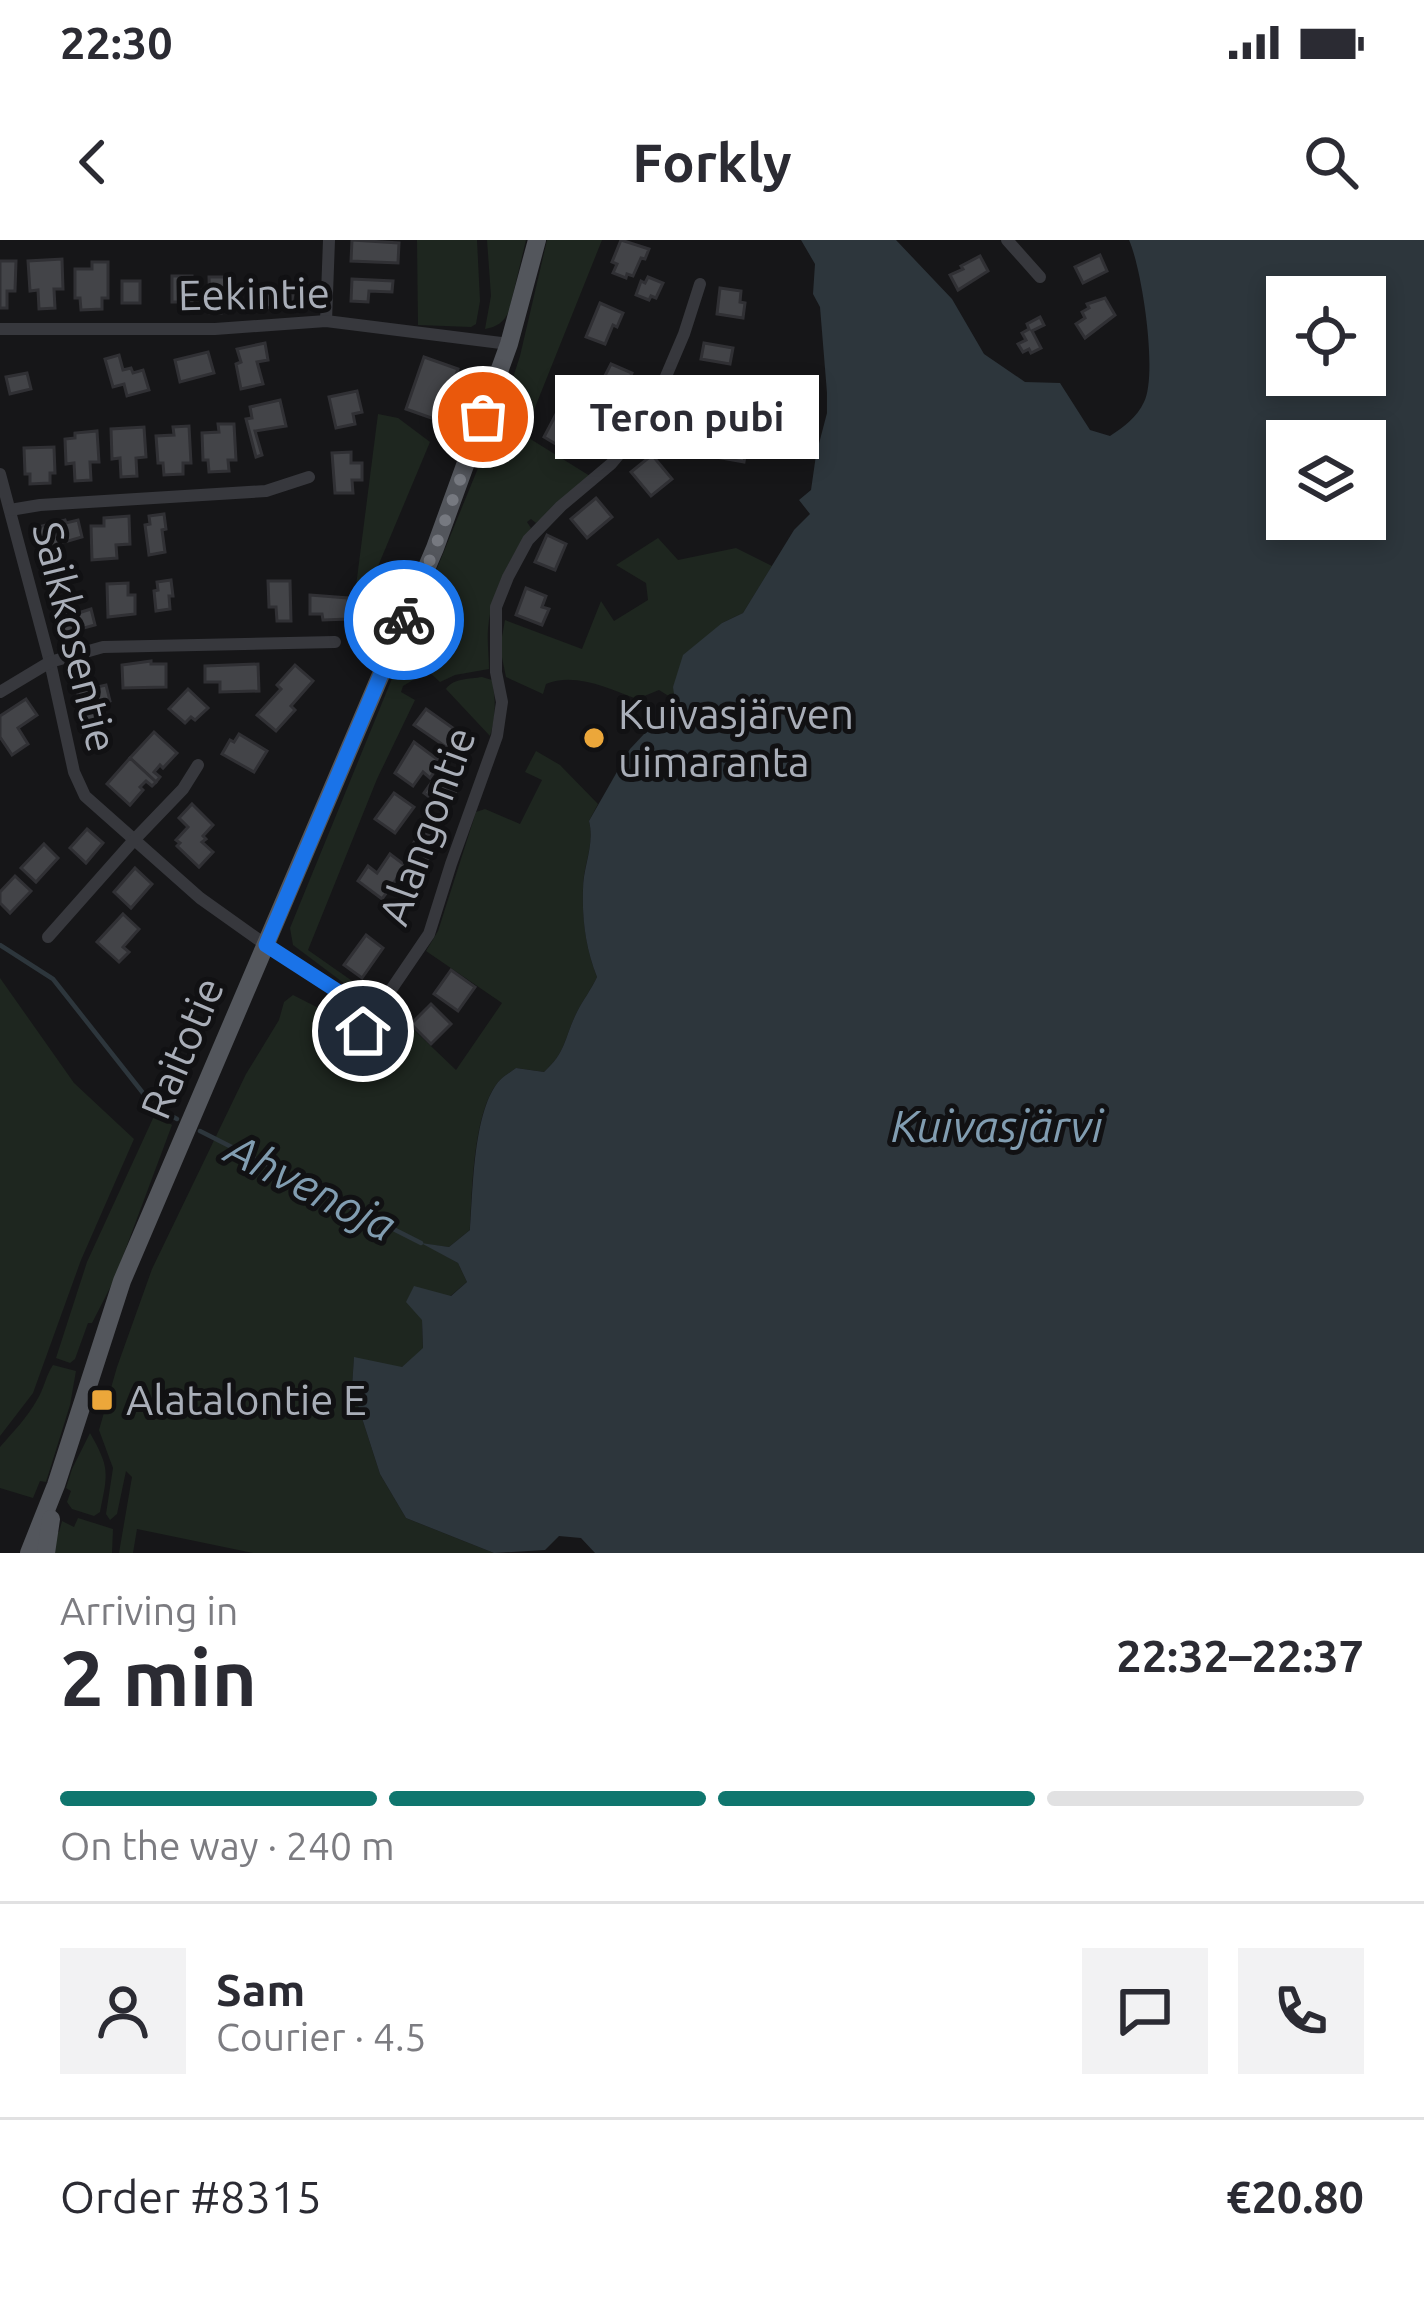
<!DOCTYPE html>
<html lang="en">
<head>
<meta charset="utf-8">
<style>
	body { margin:0; font-family:Ubuntu,sans-serif; background:#f2f2f3; color:#2b2b33; height:100vh; display:flex; flex-direction:column; font-size:45px; white-space:nowrap }
	* { box-sizing:border-box; margin:0 }
	p { font-size:39px; color:#7c7c81 }
	.icon { flex:none; width:66px; height:66px; fill:none; stroke:currentColor; stroke-width:2; stroke-linecap:round; stroke-linejoin:round }
	.map { position:relative; height:1313px; overflow:hidden }
	.side { display:flex; flex-direction:column; background:#fff; flex:1 }
	.side>* { flex:none }
	.tools { position:absolute; left:1266px; top:36px; display:grid; gap:24px }
	.tools a { display:grid; place-items:center; width:120px; height:120px; border-radius:0px; background:#fff; box-shadow:0 6px 18px #0003; font-size:60px }
	.pin { position:absolute; display:grid; place-items:center; width:102px; height:102px; color:#fff; margin:-51px; border:6px solid #fff; border-radius:50%; box-shadow:0 3px 12px #0007 }
	.courier { position:absolute; display:grid; place-items:center; width:120px; height:120px; margin:-60px; border:9px solid #1a73e8; border-radius:50%; background:#fff; color:#222; box-shadow:0 3px 15px #0007 }
	.bubble { position:absolute; height:84px; border-radius:0px; background:#fff; box-shadow:0 6px 18px #0003; font-size:39px; font-weight:600; line-height:84px; text-align:center }
	.summary em { font-style:normal; font-weight:600 }
	.summary div { display:flex; flex-direction:column-reverse }
	.summary { display:flex; align-items:center; justify-content:space-between; height:204px; padding:0 60px }
	h1 { font-size:78px; font-weight:600; line-height:90px }
	.bar { display:grid; grid-template-columns:repeat(4,1fr); gap:18px 12px; align-content:center; height:144px; padding:0 60px }
	.bar i { height:15px; border-radius:9px; background:#e1e1e2 }
	.bar .on { background:#0f766e }
	.bar p { grid-column:span 4 }
	.line { display:flex; align-items:center; gap:30px; padding:0 60px; border-top:3px solid #e1e1e2 }
	.line div { flex:1 }
	.round { display:grid; place-items:center; flex:none; width:126px; height:126px; border-radius:0px; background:#f2f2f3 }
	.status { display:flex; justify-content:space-between; align-items:center; height:84px; padding:0 60px; background:#fff; direction:ltr }
	.status svg { height:33px; fill:currentColor }
	header { display:flex; justify-content:space-between; align-items:center; height:156px; padding:0 60px; background:#fff; font-size:54px; font-weight:600 }
	.map>svg:first-child { display:block }
	.green { fill:#1e261f }
	.water { fill:#2d363c; fill-rule:evenodd }
	.lines { fill:none; stroke-linecap:round; stroke-linejoin:round }
	.stream { stroke:#2d363c; stroke-width:4.5 }
	.building { fill:#434448; stroke:#303034; stroke-width:3 }
	.street { stroke:#37383d; stroke-width:12 }
	.primary { stroke:#53565c; stroke-width:18 }
	.done { stroke:#767980; stroke-width:12; stroke-dasharray:0 21.6 }
	.route { stroke:#1a73e8; stroke-width:15 }
	.poi-dot { fill:#eca73a; stroke:#111113; stroke-width:4.5 }
	.labels { text-anchor:middle; stroke-width:10; stroke-linejoin:round; paint-order:stroke }
	.street-label { font-size:42px; fill:#a9aeb8; stroke:#111113 }
	.poi-label { font-size:42px; fill:#a9aeb8; stroke:#111113; text-anchor:start }
	.water-label { font-size:45px; font-style:italic; fill:#819db1; stroke:#111113 }
</style>
</head>
<body>
<div class="status"><b>22:30</b><svg viewBox="0 0 49 12"><path d="M0 12V9h3v3zM5 12V6h3v6zM10 12V3h3v9zM15 12V0h3v12zM26 1h20v11H26zM47 4h2v5h-2z"/></svg></div>
<header><svg class="icon" aria-label="back" viewBox="0 0 24 24"><path d="M15 5l-7 7 7 7"/></svg>Forkly<svg class="icon" aria-label="search" viewBox="0 0 24 24"><circle cx="10" cy="10" r="6"/><path d="M15 15l6 6"/></svg></header>
<div class="map">
<svg width="1424" height="1313" viewBox="0 0 1424 1313">
	<rect width="100%" height="100%" fill="#161618"/>
	<g class="green">
		<polygon points="417,0 477,0 480,61 476,84 471,87 418,85"/>
		<path d="M487 0H526L509 71C504 82 497 87 485 89L491 56Z"/>
		<path d="M547 0H602L524 195 590 236 536 283 531 279 527 282 531 288C510 317 491 352 488 389 487 402 489 416 489 429L455 435 440 442 428 431 426 436 423 434 403 446 401 452 415 460 377 539 308 710 375 757 365 759 293 705 290 688 505 162 520 116Z"/>
		<polygon points="378,174 398,178 430,202 350,393"/>
		<path d="M658 298 678 320 736 308 772 326 743 373 722 383 675 460 659 450 637 459C609 449 576 432 546 444L543 454 506 437 500 408 505 380 582 409 601 361 614 381 648 360 646 343 616 325Z"/>
		<path d="M482 437 492 440C496 460 496 477 490 496L446 449C453 438 470 439 482 437Z"/>
		<path d="M536 511 560 525 598 564 589 581C595 605 583 625 583 649 582 680 586 709 597 737 591 750 583 760 577 772 564 798 567 811 544 832L516 828C511 832 505 835 500 840 473 868 472 952 470 990L449 1007 425 1004 458 1023 467 1042 422 1080 423 1109 401 1128 354 1118 352 1147 380 1234 406 1278 494 1313H253L137 1289 133 1313H119L132 1237 126 1231 117 1274 110 1280 106 1274 113 1228 99 1190 117 1127 152 1029 246 834 279 780 284 762 293 755 358 788 337 821 348 827 390 767 456 830 502 763 426 711 438 691 476 572 485 569 520 584 542 540 525 532Z"/>
		<polygon points="0,738 74,843 134,899 81,1020 33,1153 0,1196"/>
		<polygon points="155,874 172,885 114,1040 92,1083 88,1083 75,1119 70,1123 56,1118 87,1022"/>
		<path d="M53 1125 76 1131 70 1165 46 1242 40 1241 33 1258 0 1248V1207C13 1192 27 1178 37 1160 44 1149 46 1135 53 1125Z"/>
		<path d="M90 1193C110 1228 108 1233 100 1272L94 1276 72 1269 67 1262 71 1251 66 1248 72 1229Z"/>
		<polygon points="78,1278 113,1289 112,1313 50,1313 53,1291 59,1292 62,1281 74,1287"/>
	</g>
	<path class="water" d="M801 0H896L952 59 984 114 1025 142 1060 143 1090 190 1110 196C1124 187 1137 177 1144 162 1158 134 1142 29 1129 0H1424V1313H595L581 1298 559 1296 545 1310 494 1313 406 1278 380 1234 352 1147 354 1117 402 1127 423 1108 422 1080 406 1062 414 1046 451 1056 467 1042 458 1023 421 1003 449 1007 470 990C473 951 473 869 500 840 505 835 511 832 516 828L544 832C567 811 564 798 577 772 583 760 591 750 597 737 586 709 582 681 583 650 583 626 595 605 589 581L630 509 675 461 673 447 683 415 722 383 743 373 794 290 810 274 799 260 811 250 816 215 827 173V153L820 67 813 54 815 24ZM1287 57H1365V135H1287ZM1287 201H1365V279H1287Z"/>
	<g class="lines">
		<g class="stream">
			<polyline points="0,705 53,739 143,853"/>
			<polyline points="161,870 177,879"/>
			<polyline points="200,891 421,1003"/>
		</g>
	</g>
	<g class="building">
		<polygon points="352,0 399,3 398,23 351,21"/>
		<polygon points="621,0 649,9 645,19 641,18 633,36 627,34 626,38 613,33 617,24 612,22"/>
		<polygon points="1100,15 1107,31 1083,43 1075,27"/>
		<polygon points="980,16 988,31 958,50 950,35 963,29 961,26"/>
		<polygon points="62,19 63,49 54,49 55,68 39,69 38,50 30,51 28,21"/>
		<polygon points="0,21 16,21 15,51 7,51 7,68 0,68"/>
		<polygon points="92,22 108,22 108,58 102,58 102,69 81,70 80,58 75,58 75,29 92,29"/>
		<rect x="172" y="36" width="20" height="26"/>
		<polygon points="209,37 229,37 229,61 221,61 221,73 210,73"/>
		<polygon points="648,37 663,43 656,58 651,56 649,60 636,55 641,41 645,43"/>
		<polygon points="352,39 393,41 392,52 369,51 368,62 351,61"/>
		<rect x="122" y="41" width="18" height="22"/>
		<polygon points="294,48 291,66 265,68 263,50"/>
		<polygon points="720,48 741,51 740,62 745,63 743,78 717,74"/>
		<polygon points="1105,58 1115,75 1085,98 1076,84 1085,78 1082,72 1089,68 1087,64"/>
		<polygon points="600,63 623,73 617,87 613,85 605,104 586,97"/>
		<polygon points="1040,77 1044,85 1032,91 1041,108 1031,113 1029,109 1023,112 1018,104 1026,100 1022,93 1029,89 1027,84"/>
		<polygon points="265,103 268,120 257,122 263,144 241,149 236,124 241,122 237,109"/>
		<polygon points="704,103 733,108 730,124 701,119"/>
		<polygon points="208,112 214,133 180,142 175,120"/>
		<polygon points="119,115 123,130 131,128 133,133 143,130 149,150 127,156 124,144 113,147 105,119"/>
		<polygon points="424,117 458,129 440,181 406,169"/>
		<polygon points="611,124 632,133 619,162 610,158 605,169 591,163"/>
		<polygon points="27,133 31,149 10,154 6,137"/>
		<polygon points="757,137 778,139 777,148 781,149 779,161 774,161 774,168 753,166 754,159 748,158 749,144 756,145"/>
		<polygon points="357,151 362,172 353,174 355,184 336,188 329,157"/>
		<polygon points="280,160 286,186 255,191 262,215 256,217 246,179 252,178 250,167"/>
		<polygon points="563,161 580,172 575,180 580,183 564,209 544,197"/>
		<polygon points="675,172 699,176 696,194 672,190"/>
		<polygon points="722,181 750,186 744,222 716,217"/>
		<polygon points="218,184 234,184 236,220 228,220 229,231 209,232 208,220 203,220 202,193 219,192"/>
		<polygon points="189,186 191,223 183,223 183,234 164,235 163,223 158,223 156,196 174,195 173,187"/>
		<polygon points="144,187 146,217 136,218 137,236 121,237 120,218 112,219 111,189"/>
		<polygon points="97,191 99,222 90,222 91,240 75,241 74,223 66,224 65,199 75,198 75,193"/>
		<polygon points="54,207 55,233 50,233 50,243 30,244 30,234 25,234 24,208"/>
		<polygon points="351,212 351,223 362,223 362,240 352,240 353,253 335,253 332,213"/>
		<polygon points="652,215 672,239 651,256 631,232"/>
		<polygon points="596,258 612,277 587,298 571,279"/>
		<polygon points="164,274 166,289 162,290 165,312 149,315 145,285 150,284 149,276"/>
		<polygon points="129,276 130,304 116,305 117,318 92,320 91,286 104,286 104,278"/>
		<polygon points="65,280 66,283 78,280 82,297 61,303 63,312 45,317 38,287"/>
		<polygon points="547,295 566,304 555,330 535,322"/>
		<polygon points="171,340 173,356 169,356 170,369 156,371 154,351 158,350 157,342"/>
		<polygon points="268,341 290,341 291,381 277,381 276,367 269,367"/>
		<polygon points="128,343 128,355 135,355 135,374 108,377 107,344"/>
		<polygon points="526,348 546,356 542,367 549,369 542,385 516,375"/>
		<polygon points="310,355 348,358 349,379 323,380 322,374 310,374"/>
		<polygon points="71,358 75,374 91,369 95,385 62,394 53,363"/>
		<polygon points="151,421 151,424 166,424 166,447 123,448 122,425"/>
		<polygon points="258,424 259,451 220,452 220,442 205,442 205,426"/>
		<polygon points="295,425 313,441 291,466 295,470 276,491 257,475 281,449 277,445"/>
		<polygon points="89,430 93,448 106,445 110,461 97,465 103,487 87,491 73,434"/>
		<polygon points="188,449 208,468 195,480 191,477 185,483 169,469"/>
		<polygon points="26,459 37,475 18,488 28,504 12,515 0,497 0,476"/>
		<polygon points="426,469 460,493 449,509 414,485"/>
		<polygon points="154,492 177,513 163,528 160,525 154,532 160,537 156,542 130,518"/>
		<polygon points="239,494 267,511 254,532 222,514 230,500 234,502"/>
		<polygon points="414,502 441,522 430,538 423,532 413,546 395,533"/>
		<polygon points="130,518 156,542 152,546 146,541 140,547 143,550 130,565 107,544"/>
		<polygon points="434,539 455,553 444,568 424,553"/>
		<polygon points="394,553 414,567 395,593 375,579"/>
		<polygon points="192,564 213,585 203,596 206,599 202,602 213,612 199,627 177,606 180,603 176,600 188,587 179,578"/>
		<polygon points="87,589 103,603 86,623 70,608"/>
		<polygon points="422,590 440,602 428,619 411,607"/>
		<polygon points="44,604 58,618 36,642 21,628"/>
		<polygon points="390,614 406,626 382,659 358,641 368,626 377,633"/>
		<polygon points="135,628 152,644 131,668 114,652"/>
		<polygon points="15,636 31,651 10,673 0,663 0,652"/>
		<polygon points="123,674 139,689 123,707 129,712 119,722 97,702"/>
		<polygon points="366,695 383,708 362,738 344,725"/>
		<polygon points="451,730 475,747 458,771 434,754"/>
		<polygon points="431,764 451,784 431,804 411,784"/>
	</g>
	<g class="lines">
		<g class="street">
			<polyline points="1007,0 1040,37"/>
			<polyline points="326,81 329,0"/>
			<polyline points="0,89 215,89 326,81 509,104"/>
			<polyline points="0,234 50,422 74,532 85,556 200,658 266,705 373,774"/>
			<polyline points="10,270 40,265 266,251 309,237"/>
			<polyline points="0,452 50,422 103,407 335,402"/>
			<polyline points="48,697 134,600 183,549 198,525"/>
			<polyline points="363,791 429,694 451,624 497,496 502,462 496,432 496,367 508,337 528,300 561,266 611,224 647,181 684,94 700,44"/>
		</g>
		<g class="primary">
			<polyline points="29,1313 56,1245 122,1041 435,308 509,104 537,0"/>
			<polyline points="46,1313 51,1279"/>
		</g>
	</g>
	<g class="lines">
		<polyline class="done" points="404,380 435,308 483,177"/>
		<polyline class="route" points="363,791 373,774 266,705 404,380"/>
	</g>
	<g class="poi-dot">
		<circle cx="594" cy="498" r="12"/>
		<rect x="90" y="1148" width="24" height="24" rx="6"/>
	</g>
	<g class="labels">
		<g class="street-label">
			<text transform="translate(254 54) rotate(-1)" y="15">Eekintie</text>
			<text transform="translate(75 397) rotate(76)" y="15">Saikkosentie</text>
			<text transform="translate(427 586) rotate(-70)" y="15">Alangontie</text>
			<text transform="translate(182 808) rotate(-67)" y="15">Raitotie</text>
		</g>
		<g class="poi-label">
			<text x="618" y="489">Kuivasjärven<tspan x="618" dy="48">uimaranta</tspan></text>
			<text x="126" y="1175">Alatalontie E</text>
		</g>
		<g class="water-label">
			<text x="997" y="902">Kuivasjärvi</text>
			<text transform="translate(311 947) rotate(27)" y="16">Ahvenoja</text>
		</g>
	</g>
</svg>
<div class="tools">
<a><svg class="icon" aria-label="locate" viewBox="0 0 24 24"><circle cx="12" cy="12" r="6"/><path d="M12 2v4M12 18v4M2 12h4M18 12h4"/></svg></a>
<a><svg class="icon" aria-label="layers" viewBox="0 0 24 24"><path d="M12 4l9 5-9 5-9-5zM3 14l9 5 9-5"/></svg></a>
</div>
<div class="pin" style="left:483px;top:177px;background:#ea580c"><svg class="icon" aria-label="bag" viewBox="0 0 24 24"><path d="M5 8h14l-1 12H6zM9 8a3 3 0 0 1 6 0"/></svg></div>
<div class="pin" style="left:363px;top:791px;background:#1f2937"><svg class="icon" aria-label="home" viewBox="0 0 24 24"><path d="M3 11l9-7 9 7M6 9v11h12V9"/></svg></div>
<div class="courier" style="left:404px;top:380px"><svg class="icon" aria-label="bike" viewBox="0 0 24 24"><circle cx="6" cy="16" r="4"/><circle cx="18" cy="16" r="4"/><path d="M6 16l4-8h5l3 8M10 8l3 8H6M13 5h3"/></svg></div>
<div class="bubble" style="left:555px;top:135px;width:264px">Teron pubi</div>
</div>
<section class="side">
<div class="summary"><div><h1>2 min</h1><p>Arriving in</p></div><em>22:32–22:37</em></div>
<div class="bar"><i class="on"></i><i class="on"></i><i class="on"></i><i></i><p>On the way · 240 m</p></div>
<div class="line" style="height:216px"><a class="round"><svg class="icon" aria-label="person" viewBox="0 0 24 24"><circle cx="12" cy="8" r="4"/><path d="M4 21q1-7 8-7t8 7"/></svg></a><div><b>Sam</b><p>Courier · 4.5</p></div><a class="round"><svg class="icon" aria-label="chat" viewBox="0 0 24 24"><path d="M4 5h16v11H9l-5 4z"/></svg></a><a class="round"><svg class="icon" aria-label="phone" viewBox="0 0 24 24"><path d="M5 4h4l2 5-3 2q2 4 5 5l2-3 5 2v4C11 20 4 13 5 4z"/></svg></a></div>
<div class="line" style="height:156px"><div>Order #8315</div><b>€20.80</b></div>
</section>
</body>
</html>
